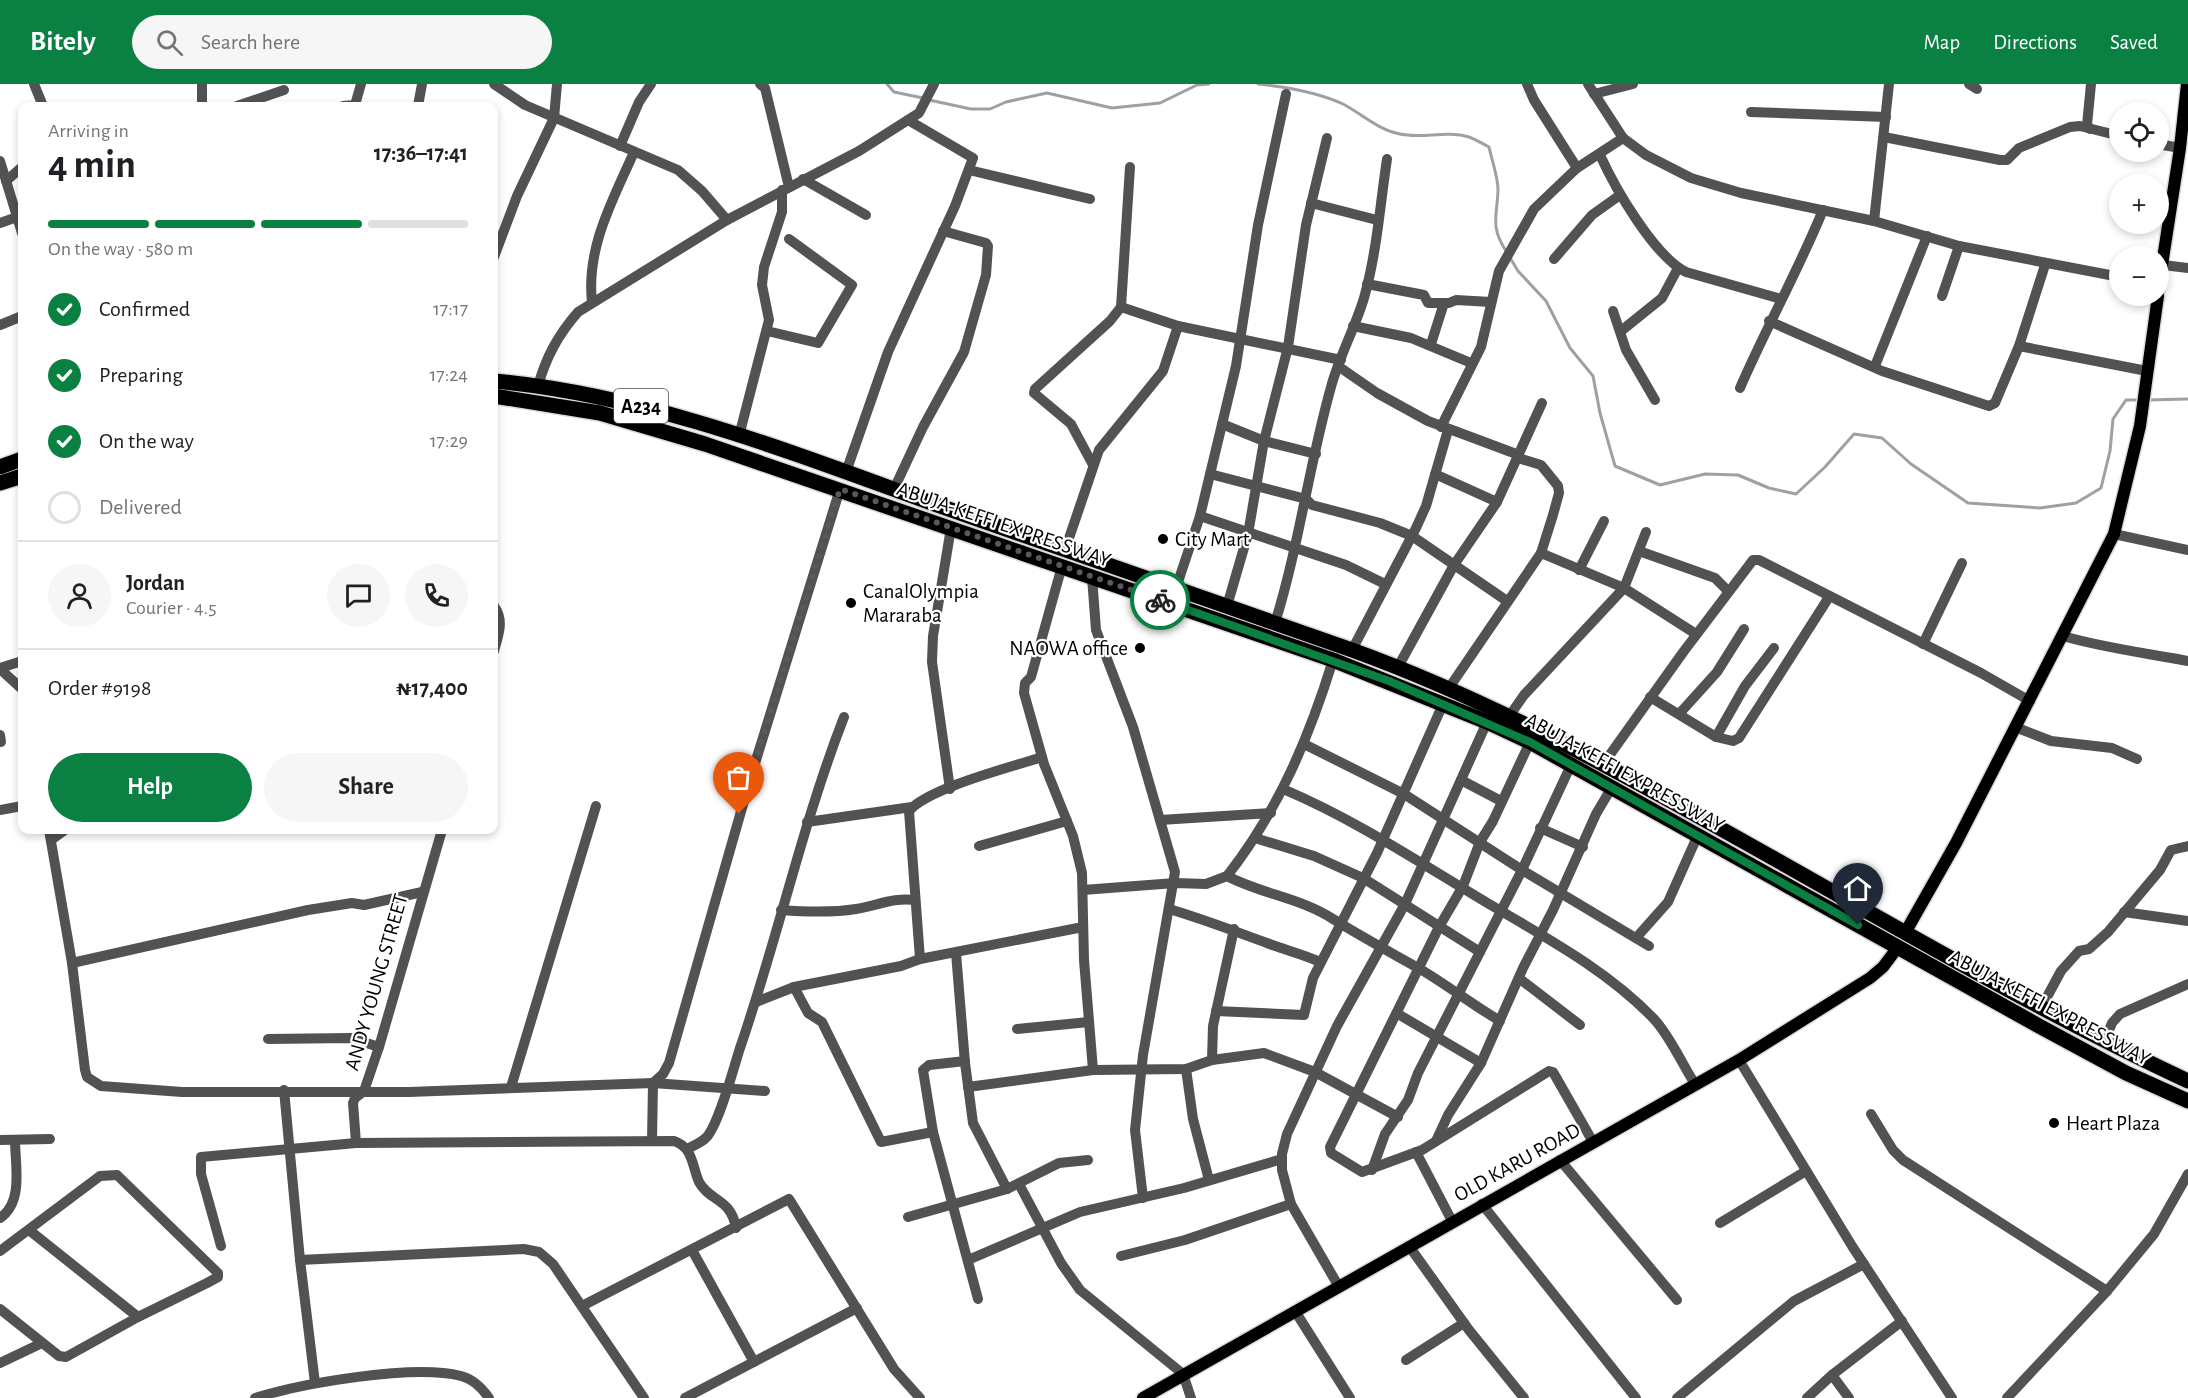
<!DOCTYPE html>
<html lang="en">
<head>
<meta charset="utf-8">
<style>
	body { margin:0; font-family:"Alegreya Sans",sans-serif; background:#f6f6f6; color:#202124; height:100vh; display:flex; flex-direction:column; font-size:22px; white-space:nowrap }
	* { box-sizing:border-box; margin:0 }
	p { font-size:20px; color:#757577 }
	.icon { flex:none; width:33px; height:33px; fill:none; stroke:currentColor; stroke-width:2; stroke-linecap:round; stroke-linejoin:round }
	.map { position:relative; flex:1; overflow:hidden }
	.drawer { position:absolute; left:18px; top:18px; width:480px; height:732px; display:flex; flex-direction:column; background:#fff; border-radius:12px; box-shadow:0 3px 9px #0003 }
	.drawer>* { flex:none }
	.controls { position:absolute; left:2109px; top:18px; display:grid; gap:12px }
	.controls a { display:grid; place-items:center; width:60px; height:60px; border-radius:50%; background:#fff; box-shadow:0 3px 9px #0003; font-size:30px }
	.pin { position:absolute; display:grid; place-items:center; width:51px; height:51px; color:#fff; margin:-62px -26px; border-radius:50% 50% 50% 0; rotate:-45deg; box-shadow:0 0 6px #0007 }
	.pin .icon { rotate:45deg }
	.courier { position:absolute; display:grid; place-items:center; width:60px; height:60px; margin:-30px; border:4px solid #0b8043; border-radius:50%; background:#fff; color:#222; box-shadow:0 2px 8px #0007 }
	.overview em { font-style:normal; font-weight:600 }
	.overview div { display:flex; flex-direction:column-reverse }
	.overview { display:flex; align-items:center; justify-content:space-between; height:102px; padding:0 30px }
	h1 { font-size:39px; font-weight:600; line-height:45px }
	.bar { display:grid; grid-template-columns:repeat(4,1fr); gap:9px 6px; align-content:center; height:72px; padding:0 30px }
	.bar i { height:8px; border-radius:4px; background:#e0e0e0 }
	.bar .on { background:#0b8043 }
	.bar p { grid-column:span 4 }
	.line { display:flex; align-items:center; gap:15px; padding:0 30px; border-top:2px solid #e0e0e0 }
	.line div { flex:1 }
	.round { display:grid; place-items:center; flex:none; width:63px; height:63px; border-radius:32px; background:#f6f6f6 }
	ol { padding:0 30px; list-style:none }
	li { display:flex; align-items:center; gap:18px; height:66px }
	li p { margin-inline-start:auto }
	li .icon { padding:6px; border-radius:50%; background:#0b8043; color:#fff; stroke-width:4 }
	li:last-child { color:#757577 }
	li i { width:33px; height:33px; border:3px solid #e0e0e0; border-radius:50% }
	.button { display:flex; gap:12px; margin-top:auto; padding:12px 30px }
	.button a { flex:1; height:69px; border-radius:36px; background:#0b8043; color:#fff; font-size:24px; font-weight:600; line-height:69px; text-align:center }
	.button a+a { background:#f6f6f6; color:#202124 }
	header { display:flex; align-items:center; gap:36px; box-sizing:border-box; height:84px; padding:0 30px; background:#0b8043; color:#fff }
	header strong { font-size:28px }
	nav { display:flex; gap:33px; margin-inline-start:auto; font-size:21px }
	.search { width:420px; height:54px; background:#f6f6f6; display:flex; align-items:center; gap:15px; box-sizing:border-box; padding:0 21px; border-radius:33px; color:#757577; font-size:22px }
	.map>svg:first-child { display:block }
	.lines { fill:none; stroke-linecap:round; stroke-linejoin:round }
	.stream { stroke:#a0a0a0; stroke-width:3 }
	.major-casing { stroke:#dbdbdb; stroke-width:15 }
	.highway-casing { stroke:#dbdbdb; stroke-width:18 }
	.minor { stroke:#525252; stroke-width:10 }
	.major { stroke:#000; stroke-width:12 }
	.highway { stroke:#000; stroke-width:15 }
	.done { stroke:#595959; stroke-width:6; stroke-dasharray:0 10.8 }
	.route { stroke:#0b8043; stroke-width:8 }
	.poi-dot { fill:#000; stroke:#fff; stroke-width:2 }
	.labels { text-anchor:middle; stroke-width:4.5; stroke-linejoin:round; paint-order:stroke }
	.shield { fill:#fff; stroke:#4c4c4c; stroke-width:1.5 }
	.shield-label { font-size:20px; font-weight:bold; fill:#000 }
	.street-label { font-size:21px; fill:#000; stroke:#fff }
	.poi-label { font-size:21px; fill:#000; stroke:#fff; text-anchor:start }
</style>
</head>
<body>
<header>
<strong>Bitely</strong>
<div class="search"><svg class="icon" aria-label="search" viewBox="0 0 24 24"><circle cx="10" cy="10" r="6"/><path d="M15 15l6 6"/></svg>Search here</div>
<nav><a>Map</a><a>Directions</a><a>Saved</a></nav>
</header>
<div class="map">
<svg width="2188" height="1314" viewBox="0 0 2188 1314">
	<rect width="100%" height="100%" fill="#fff"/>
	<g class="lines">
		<g class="stream">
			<polyline points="887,0 894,8 923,14"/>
			<path d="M1258 0C1287 3 1317 8 1343 20 1362 30 1378 46 1400 50 1422 55 1447 46 1469 53 1475 55 1483 60 1489 63 1492 77 1498 93 1498 106 1497 133 1490 142 1506 167"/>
			<polyline points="929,16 971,25 990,25 1006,18 1047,9 1112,24 1160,19 1197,1 1209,0"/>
			<polyline points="1509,172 1518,187 1546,217 1570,264 1593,292 1600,329 1615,382 1660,401 1705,390 1738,391 1769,404 1796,410 1825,383 1854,350 1882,354 1911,380 1968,419 2040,424 2076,419 2101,404 2110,367 2113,335 2126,316 2139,316"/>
			<polyline points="2146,316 2188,315"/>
		</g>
		<defs>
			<g id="major">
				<polyline points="2158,207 2180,64 2187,0"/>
				<polyline points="1905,849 1956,759 2114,450 2140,342 2158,212"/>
				<polyline points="1143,1314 1739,976 1870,894 1883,883 1898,863"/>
			</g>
			<g id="highway">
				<path d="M494 297C648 311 793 369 937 421 1075 470 1214 517 1352 566 1479 612 1596 675 1714 741 1871 828 2025 921 2188 997"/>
				<polyline points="494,312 600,329 705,360 1333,576 1487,638 1530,658 2039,942 2126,989 2188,1017"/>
				<polyline points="0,383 22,375"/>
				<polyline points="0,399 22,392"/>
			</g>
		</defs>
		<use href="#major" class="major-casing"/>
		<use href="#highway" class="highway-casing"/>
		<g class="minor">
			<polyline points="34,0 43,22"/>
			<polyline points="494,0 525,21 678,86 702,107 727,136"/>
			<polyline points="760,0 765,4 789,103"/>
			<polyline points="1527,0 1534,16 1577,84"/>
			<polyline points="1588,0 1623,54 1646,71 1691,94 1741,109 1874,137 1959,162 2120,193"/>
			<polyline points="1969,0 1977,5"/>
			<polyline points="1594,10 1633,0"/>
			<polyline points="202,22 202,0"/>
			<polyline points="237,22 284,6"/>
			<polyline points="343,22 355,21 361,0"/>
			<polyline points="418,22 422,0"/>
			<polyline points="1751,28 1886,33"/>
			<polyline points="2090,45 2087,41 2091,0"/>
			<polyline points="1884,53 2000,76 2007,76 2019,64 2070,43 2080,42 2120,52"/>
			<polyline points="2158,60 2180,64"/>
			<polyline points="620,62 639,18 651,0"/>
			<path d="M1600 71C1615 104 1654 172 1686 188L1781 215"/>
			<polyline points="0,77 22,149"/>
			<polyline points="969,86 1090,115"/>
			<polyline points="803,95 866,131"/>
			<polyline points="6,97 22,83"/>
			<polyline points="1311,119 1377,136"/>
			<polyline points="1874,137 1889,0"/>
			<polyline points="0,139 17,133"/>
			<polyline points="494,173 517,112 554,34 557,0"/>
			<polyline points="1554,175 1592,131 1620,111"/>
			<polyline points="2163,181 2188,184"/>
			<polyline points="1367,200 1424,211 1428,219 1449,219 1456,216 1491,218"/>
			<polyline points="1942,212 1959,162"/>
			<path d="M592 218C586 163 613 116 634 68"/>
			<polyline points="1121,223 1178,242 1341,276"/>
			<polyline points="1613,227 1626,266 1655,316"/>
			<polyline points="1769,237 1882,287 1989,322 1995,319 2019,262 2045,181"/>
			<polyline points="0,241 22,232"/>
			<polyline points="1353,242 1411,254 1471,279"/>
			<polyline points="767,247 818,259 852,201 789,155"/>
			<polyline points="1621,247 1662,214 1678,184"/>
			<polyline points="1431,260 1444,219"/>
			<polyline points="2019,262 2147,287"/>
			<polyline points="1338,282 1377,309 1428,337 1519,371"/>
			<polyline points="1875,282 1927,152"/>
			<path d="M538 302C546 273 558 251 578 228L727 136 859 67 919 29 934 0"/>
			<path d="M1740 304C1766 244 1798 187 1823 126"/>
			<polyline points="1222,340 1264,357 1316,370"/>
			<polyline points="1441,343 1481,263 1499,187 1534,125 1577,84 1623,54"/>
			<polyline points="739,352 769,236 762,201 764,183 782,128 782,106"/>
			<polyline points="1093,381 1071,340 1034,309 1035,305 1110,237 1121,223 1130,83"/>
			<polyline points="846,388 888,268 955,122 973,74 908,36"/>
			<polyline points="1210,390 1306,415 1312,421 1380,439 1412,452 1507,517"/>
			<polyline points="1435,390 1497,418"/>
			<polyline points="894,405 923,343 964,268 986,191 988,162 986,159 943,147"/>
			<polyline points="1200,432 1346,481 1385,500"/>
			<polyline points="2114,450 2188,466"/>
			<polyline points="1065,466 1099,366 1163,287 1178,242"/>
			<polyline points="1639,467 1715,494 1728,507"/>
			<polyline points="1541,469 1624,504 1696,550"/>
			<polyline points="1062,482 1031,593 1025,599 1024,609 1044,680 1073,752 1082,789 1084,876 1093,986"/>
			<polyline points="1579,486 1604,437"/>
			<polyline points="1092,493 1096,546 1133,643 1175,788 1143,971 1135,1046 1143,1114"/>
			<polyline points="1176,504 1200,432 1236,282 1258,141 1286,10"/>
			<path d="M494 522C505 537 498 551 494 567"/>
			<polyline points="1227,522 1248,450 1264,357 1288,263 1306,141 1327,54"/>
			<path d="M1275 539C1299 462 1309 381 1331 303 1339 273 1355 244 1364 214 1377 168 1380 121 1387 75"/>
			<path d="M2063 552C2104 564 2146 569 2188 577"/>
			<polyline points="1923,560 1962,479"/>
			<polyline points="1352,566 1416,444 1426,422 1448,346"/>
			<polyline points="1398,583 1454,481 1497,418 1542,319"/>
			<polyline points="0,584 22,577"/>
			<polyline points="0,585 22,605"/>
			<polyline points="1449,604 1541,469 1553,431 1559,409 1558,402 1541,381 1518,374"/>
			<polyline points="1650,613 1716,653 1733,657 1739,654 1829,513"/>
			<polyline points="1680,629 1717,588 1744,545"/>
			<polyline points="1510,631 1524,611 1624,504 1646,448"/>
			<polyline points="2015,643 2051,657 2112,664 2137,675"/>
			<polyline points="0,651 1,658"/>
			<polyline points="1716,653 1745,602 1774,564"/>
			<polyline points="1530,658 1493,737 1480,758 1463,802 1439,843 1330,1063 1331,1069 1362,1088 1422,1066 1549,987 1553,988 1593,1058"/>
			<polyline points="1304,660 1404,710 1522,786 1649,862"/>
			<path d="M1042 673C1012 683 928 704 909 727L920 875 1083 843"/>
			<polyline points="1604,679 1684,567 1753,476 1759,476 1981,589 2030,617"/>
			<polyline points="1461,696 1501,717"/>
			<polyline points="950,705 932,578 933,552 951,444"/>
			<path d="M1283 705C1361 738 1429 785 1501 827 1554 858 1611 890 1654 935 1670 952 1682 980 1695 1000"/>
			<polyline points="0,726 22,722"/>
			<polyline points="1160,736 1271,729"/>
			<polyline points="807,738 912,723"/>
			<polyline points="1540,744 1583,763"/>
			<polyline points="49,746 72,879 85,986 87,993 101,1002 182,1008 409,1008 653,999 765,1007"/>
			<polyline points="1255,754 1314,772 1363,794 1480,868"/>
			<polyline points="51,756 65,746"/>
			<polyline points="979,762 1067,737"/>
			<path d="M1227 792C1278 727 1309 654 1333 576"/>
			<path d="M1083 806 1175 799 1206 800 1227 792C1261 810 1301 814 1333 835 1362 853 1390 868 1420 885 1447 901 1473 921 1500 937"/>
			<path d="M1169 825C1203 835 1234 847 1267 859 1285 866 1302 870 1320 878"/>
			<path d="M781 826C807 828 831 829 856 825 876 822 894 813 915 816"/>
			<polyline points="2124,828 2188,837"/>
			<polyline points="1636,854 1668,818 1697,753"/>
			<polyline points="956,869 965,979 973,1039 1007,1105"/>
			<polyline points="72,879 308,826 352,819 364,821 422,808"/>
			<polyline points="1520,895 1580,941"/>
			<polyline points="794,903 808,929 822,938 881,1058 933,1048"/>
			<polyline points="756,918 794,903 901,882 920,875"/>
			<polyline points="2041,924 2061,887 2079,867 2089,865 2108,848 2160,786 2171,766 2188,762"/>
			<polyline points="1216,927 1304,931 1313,894 1377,769 1443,620"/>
			<polyline points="1398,930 1481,979"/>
			<polyline points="1017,945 1089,938"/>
			<polyline points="268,955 351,954 379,963"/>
			<polyline points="2104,958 2112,939 2120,930 2188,900"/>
			<polyline points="1212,976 1213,942 1234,845"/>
			<polyline points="1739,976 1852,1162 1952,1314"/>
			<polyline points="965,977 929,981 923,986 933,1048 978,1215"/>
			<polyline points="1186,985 1193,1035 1209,1096"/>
			<polyline points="511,1003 596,722"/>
			<polyline points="968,1003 1093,986 1186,985 1212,976 1264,969 1315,988 1398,1033"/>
			<polyline points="284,1006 300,1176 315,1299"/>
			<polyline points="1871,1030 1893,1066 1903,1076 2107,1207"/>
			<polyline points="0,1056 50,1055"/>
			<polyline points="652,1057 653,999 663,990 669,979 752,689 840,405"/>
			<polyline points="1436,1057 1448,1031 1481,979 1523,884 1553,826 1596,730 1612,703"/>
			<polyline points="356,1059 353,1019 355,1014 364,1007 379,963 442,746"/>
			<path d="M687 1065C695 1061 705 1057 709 1050 721 1032 733 986 740 964 778 854 802 741 844 633"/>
			<polyline points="1416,1068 1452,1137"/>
			<polyline points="1560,1076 1677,1216"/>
			<polyline points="1372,1086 1385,1050 1408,1016 1418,989 1522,786 1571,681"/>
			<polyline points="1019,1100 1061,1179 1080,1206 1183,1290 1191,1314"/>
			<polyline points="1482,1120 1636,1314"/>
			<polyline points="908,1133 1007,1105 1059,1079 1088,1076"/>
			<path d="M0 1134C24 1118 15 1080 15 1056"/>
			<polyline points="1720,1139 1806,1087"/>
			<polyline points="29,1146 138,1233"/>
			<path d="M221 1162 201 1090V1073L356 1059 674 1057C693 1063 692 1082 699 1098 710 1118 731 1114 736 1144"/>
			<polyline points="1409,1162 1469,1246 1524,1314"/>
			<polyline points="692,1166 754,1278"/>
			<polyline points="0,1167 100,1092 117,1091 218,1189 218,1193 207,1199 138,1233 66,1273 59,1272 0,1225"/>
			<polyline points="1121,1172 1185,1156 1291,1120"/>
			<polyline points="300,1176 524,1165 539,1168 553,1180 644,1314"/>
			<polyline points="968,1176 1080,1128 1184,1104 1282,1075"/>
			<polyline points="1339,1203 1291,1120 1282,1086 1282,1070 1287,1050 1337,942 1405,820 1487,638"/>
			<polyline points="582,1222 789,1115 894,1285 920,1314"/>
			<polyline points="1295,1227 1350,1314"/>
			<polyline points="1406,1276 1464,1239"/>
			<polyline points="0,1279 42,1259"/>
			<polyline points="1832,1291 1849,1314"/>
			<path d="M255 1314C303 1299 413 1280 461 1292 473 1295 482 1304 489 1314"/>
			<polyline points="685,1314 857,1224"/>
			<polyline points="1677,1314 1794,1217 1864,1180"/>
			<polyline points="1807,1314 1832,1291 1902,1237"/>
			<polyline points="2007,1314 2107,1207 2154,1150 2188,1090"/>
		</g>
		<use href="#major" class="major"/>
		<use href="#highway" class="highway"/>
	</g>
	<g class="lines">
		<polyline class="done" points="739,730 840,405 1160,516"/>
		<polyline class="route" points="1160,516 1389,597 1530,658 1858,841"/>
	</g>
	<g class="poi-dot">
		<circle cx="1163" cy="455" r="6"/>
		<circle cx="851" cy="519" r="6"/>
		<circle cx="1140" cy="564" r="6"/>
		<circle cx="2054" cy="1039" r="6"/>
	</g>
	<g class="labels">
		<rect class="shield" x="614" y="305" width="54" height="34" rx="4.5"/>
		<g class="shield-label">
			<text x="641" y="329">A234</text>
		</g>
		<g class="street-label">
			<text transform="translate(1004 440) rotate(19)" y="7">ABUJA-KEFFI EXPRESSWAY</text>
			<text transform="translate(1625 688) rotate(29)" y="7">ABUJA-KEFFI EXPRESSWAY</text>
			<text transform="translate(376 898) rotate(-74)" y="7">ANDY YOUNG STREET</text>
			<text transform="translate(2050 923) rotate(28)" y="7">ABUJA-KEFFI EXPRESSWAY</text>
			<text transform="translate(1517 1078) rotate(-29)" y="7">OLD KARU ROAD</text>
		</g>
		<g class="poi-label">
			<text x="1175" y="462">City Mart</text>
			<text x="863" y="514">CanalOlympia<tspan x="863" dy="24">Mararaba</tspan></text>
			<text x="1128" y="571" text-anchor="end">NAOWA office</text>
			<text x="2066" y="1046">Heart Plaza</text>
		</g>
	</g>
</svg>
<div class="controls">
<a><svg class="icon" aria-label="locate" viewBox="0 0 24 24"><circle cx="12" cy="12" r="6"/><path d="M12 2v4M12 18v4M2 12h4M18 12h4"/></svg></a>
<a>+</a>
<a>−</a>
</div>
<div class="pin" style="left:739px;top:730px;background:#ea580c"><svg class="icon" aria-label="bag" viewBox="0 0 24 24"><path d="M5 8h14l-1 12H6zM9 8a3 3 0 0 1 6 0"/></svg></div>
<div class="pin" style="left:1858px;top:841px;background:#1f2937"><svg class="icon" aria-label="home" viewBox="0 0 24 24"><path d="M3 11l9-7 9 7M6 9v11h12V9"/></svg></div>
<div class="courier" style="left:1160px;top:516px"><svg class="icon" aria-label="bike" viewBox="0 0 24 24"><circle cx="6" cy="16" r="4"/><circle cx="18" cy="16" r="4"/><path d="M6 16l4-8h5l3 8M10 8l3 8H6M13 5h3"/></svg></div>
<section class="drawer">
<div class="overview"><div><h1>4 min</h1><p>Arriving in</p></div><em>17:36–17:41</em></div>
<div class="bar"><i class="on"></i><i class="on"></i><i class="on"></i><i></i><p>On the way · 580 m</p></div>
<ol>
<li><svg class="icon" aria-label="check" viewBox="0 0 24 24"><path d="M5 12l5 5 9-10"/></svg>Confirmed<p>17:17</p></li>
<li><svg class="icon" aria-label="check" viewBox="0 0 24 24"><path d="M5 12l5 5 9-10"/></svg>Preparing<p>17:24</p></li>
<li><svg class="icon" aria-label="check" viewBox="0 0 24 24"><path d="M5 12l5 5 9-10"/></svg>On the way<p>17:29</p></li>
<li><i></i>Delivered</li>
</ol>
<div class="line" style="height:108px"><a class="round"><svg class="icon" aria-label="person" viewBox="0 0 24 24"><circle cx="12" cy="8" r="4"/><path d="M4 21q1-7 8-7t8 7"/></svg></a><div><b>Jordan</b><p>Courier · 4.5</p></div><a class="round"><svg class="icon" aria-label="chat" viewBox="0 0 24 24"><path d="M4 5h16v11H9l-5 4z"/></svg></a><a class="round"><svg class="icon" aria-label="phone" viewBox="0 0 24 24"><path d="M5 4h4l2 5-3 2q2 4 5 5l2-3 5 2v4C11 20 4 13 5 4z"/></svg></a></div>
<div class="line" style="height:78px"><div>Order #9198</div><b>₦17,400</b></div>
<div class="button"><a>Help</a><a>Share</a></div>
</section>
</div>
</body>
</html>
